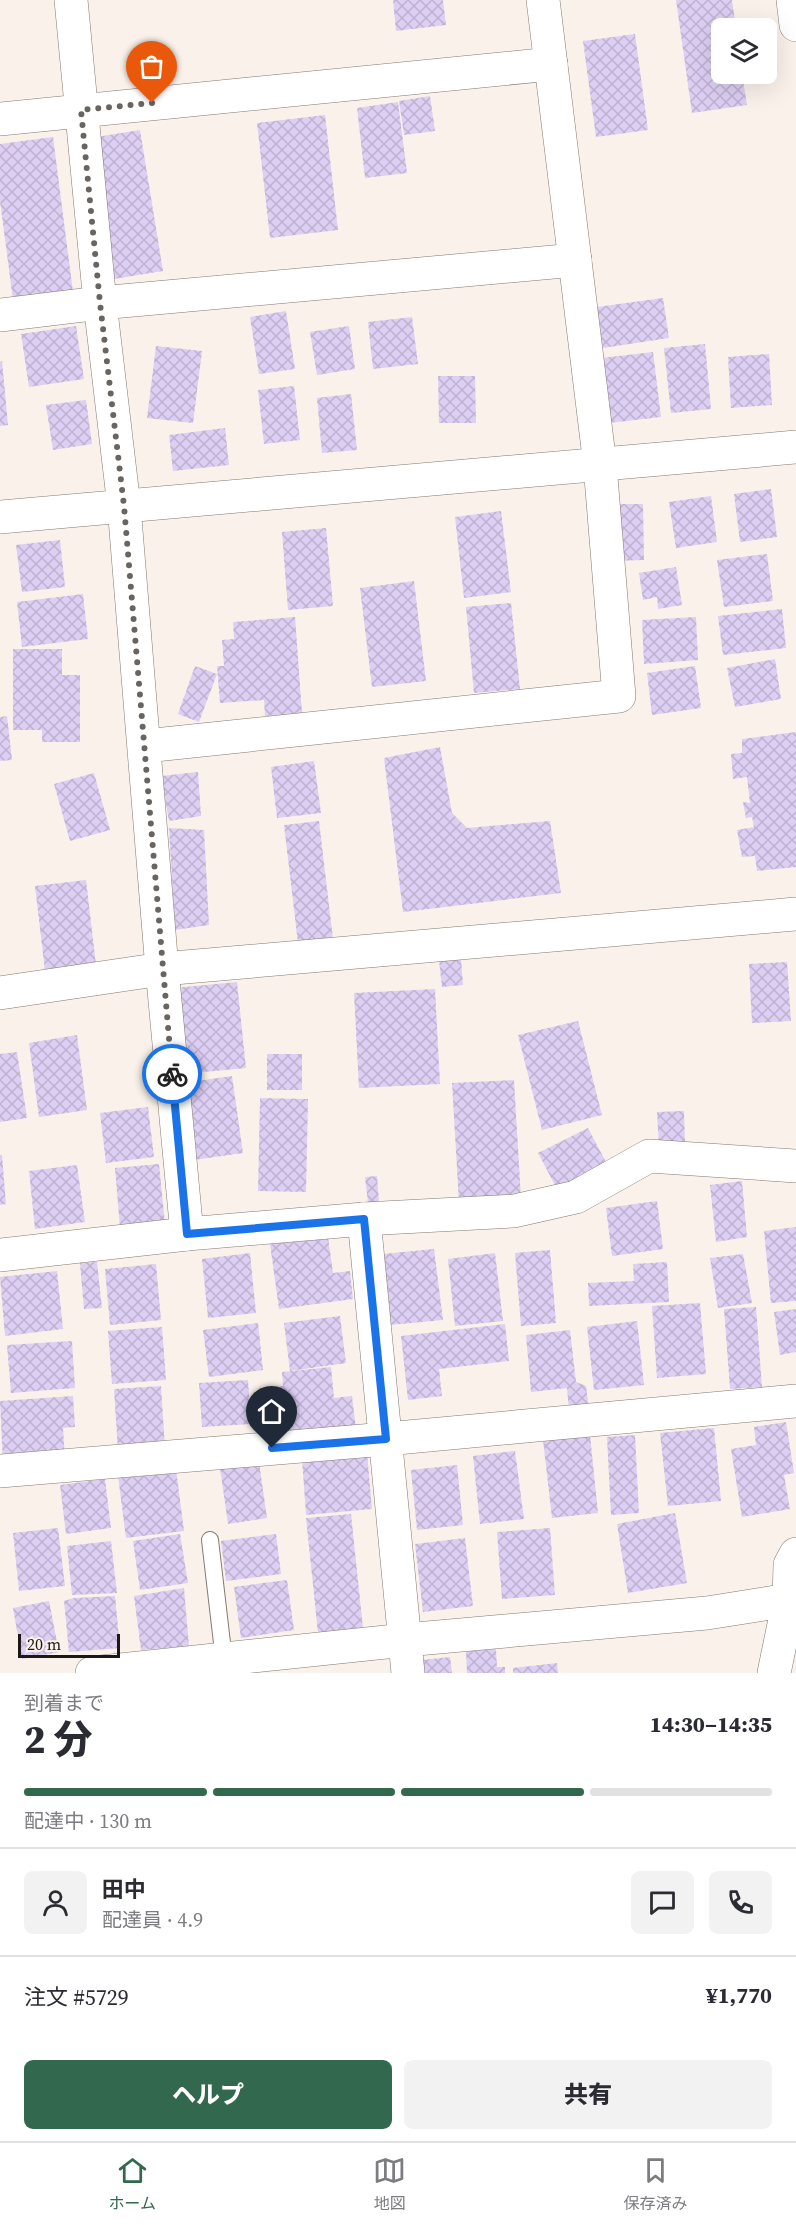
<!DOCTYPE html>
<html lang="ja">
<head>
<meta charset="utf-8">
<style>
	body { margin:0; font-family:"Source Serif 4","Noto Sans JP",serif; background:#f2f2f3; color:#2b2b33; height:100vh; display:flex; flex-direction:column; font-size:22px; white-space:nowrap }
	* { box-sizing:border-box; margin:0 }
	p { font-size:20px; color:#7c7c81 }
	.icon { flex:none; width:33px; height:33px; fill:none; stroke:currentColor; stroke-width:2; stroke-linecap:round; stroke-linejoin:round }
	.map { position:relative; height:1673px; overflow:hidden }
	.side { display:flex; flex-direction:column; background:#fff; flex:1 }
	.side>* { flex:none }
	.fabs { position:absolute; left:711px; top:18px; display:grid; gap:12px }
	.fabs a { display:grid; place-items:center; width:66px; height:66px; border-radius:9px; background:#fff; box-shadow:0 6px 24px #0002; font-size:30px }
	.scale { position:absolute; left:18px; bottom:15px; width:102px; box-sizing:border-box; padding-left:6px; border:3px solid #1b1815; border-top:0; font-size:16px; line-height:21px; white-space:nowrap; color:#1b1815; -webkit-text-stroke:4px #faf2ea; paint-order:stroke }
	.pin { position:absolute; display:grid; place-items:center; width:51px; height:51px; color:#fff; margin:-62px -26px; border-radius:50% 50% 50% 0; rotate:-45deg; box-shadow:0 0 6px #0007 }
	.pin .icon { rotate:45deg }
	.courier { position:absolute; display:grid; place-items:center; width:60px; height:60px; margin:-30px; border:4px solid #1a73e8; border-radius:50%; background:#fff; color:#222; box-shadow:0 2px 8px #0007 }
	.summary em { font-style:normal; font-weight:800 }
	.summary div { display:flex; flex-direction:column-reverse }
	.summary { display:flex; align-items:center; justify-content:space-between; height:102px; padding:0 24px }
	h1 { font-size:39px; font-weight:800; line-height:45px }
	.bar { display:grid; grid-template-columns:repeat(4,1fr); gap:9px 6px; align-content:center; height:72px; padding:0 24px }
	.bar i { height:8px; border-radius:4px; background:#e1e1e2 }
	.bar .current { background:#32684e }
	.bar p { grid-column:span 4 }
	.line { display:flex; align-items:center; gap:15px; padding:0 24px; border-top:2px solid #e1e1e2 }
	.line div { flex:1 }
	.round { display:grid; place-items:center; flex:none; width:63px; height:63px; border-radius:9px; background:#f2f2f3 }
	.button { display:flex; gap:12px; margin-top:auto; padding:12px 24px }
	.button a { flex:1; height:69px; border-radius:9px; background:#32684e; color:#fff; font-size:24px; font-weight:800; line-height:69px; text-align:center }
	.button a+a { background:#f2f2f3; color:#2b2b33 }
	.dock { display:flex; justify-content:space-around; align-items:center; height:84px; border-top:2px solid #e1e1e2; background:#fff; font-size:16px; color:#7c7c81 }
	.dock a { display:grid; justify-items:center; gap:3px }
	.dock .current { color:#32684e }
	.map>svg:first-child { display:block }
	.building { fill:url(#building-cross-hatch) }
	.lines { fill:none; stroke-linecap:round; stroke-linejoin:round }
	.service-casing { stroke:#817a72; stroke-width:18 }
	.minor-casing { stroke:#817a72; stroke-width:34 }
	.service { stroke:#fff; stroke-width:16 }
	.minor { stroke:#fff; stroke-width:33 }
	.done { stroke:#696460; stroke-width:6; stroke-dasharray:0 10.8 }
	.route { stroke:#1a73e8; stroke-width:8 }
</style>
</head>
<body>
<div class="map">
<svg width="796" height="1673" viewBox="0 0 796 1673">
	<defs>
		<pattern id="building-cross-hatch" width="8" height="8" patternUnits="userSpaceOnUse" patternTransform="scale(1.5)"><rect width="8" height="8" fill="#ddcff4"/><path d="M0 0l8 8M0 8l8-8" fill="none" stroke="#bdb1d0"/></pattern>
	</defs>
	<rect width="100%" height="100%" fill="#faf2ea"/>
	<g class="building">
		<polygon points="393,0 443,0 446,25 396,31"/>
		<polygon points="676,0 732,0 736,28 722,28 722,74 742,74 747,105 692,113"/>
		<polygon points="635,34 648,130 596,137 583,41"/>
		<polygon points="430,96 435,131 404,135 399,101"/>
		<polygon points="398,102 407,173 365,178 357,108"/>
		<polygon points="325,115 338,230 270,238 257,123"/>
		<polygon points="140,130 163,271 114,279 90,138"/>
		<polygon points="53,137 73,292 13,300 0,201 0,144"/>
		<polygon points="663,298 669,338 603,348 597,307"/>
		<polygon points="286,311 295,369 259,374 250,317"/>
		<polygon points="412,317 418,364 373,369 368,322"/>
		<polygon points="76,326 84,379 29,387 21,334"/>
		<polygon points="349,326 355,369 317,375 310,332"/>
		<polygon points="705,344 711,409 671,413 664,348"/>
		<polygon points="156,346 202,351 193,423 147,418"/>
		<polygon points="653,352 661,417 609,423 601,358"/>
		<polygon points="769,354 772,405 731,408 728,357"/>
		<polygon points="2,361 8,425 0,426 0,362"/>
		<polygon points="438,376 475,376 476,423 439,423"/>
		<polygon points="294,386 300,440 264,444 258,390"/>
		<polygon points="351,394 357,450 322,453 317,398"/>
		<polygon points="86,400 92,444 53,450 46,405"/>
		<polygon points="225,428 229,465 173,471 169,435"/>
		<polygon points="771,489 777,537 740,542 734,494"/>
		<polygon points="711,496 717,542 676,548 669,502"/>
		<polygon points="611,504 643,504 644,560 613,561"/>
		<polygon points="501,511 511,592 464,598 455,517"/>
		<polygon points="326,528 333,606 288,610 282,532"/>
		<polygon points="60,540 65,587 22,592 16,545"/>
		<polygon points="767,554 773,601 724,607 717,560"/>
		<polygon points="676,567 682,605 658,609 657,597 643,600 639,573"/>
		<polygon points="414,581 426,681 372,687 360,588"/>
		<polygon points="83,594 88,639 22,647 17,602"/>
		<polygon points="511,603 520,689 474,693 466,607"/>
		<polygon points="782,609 786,648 723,655 718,616"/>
		<polygon points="295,617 302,713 265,716 264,700 220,703 217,666 224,666 222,640 234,639 233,622"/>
		<polygon points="696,617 698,660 644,664 642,620"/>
		<polygon points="13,649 62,649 62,675 80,675 80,742 42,742 42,730 13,730"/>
		<polygon points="775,659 781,699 735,707 727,668"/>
		<polygon points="195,666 217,674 199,722 178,714"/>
		<polygon points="695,666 701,708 652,715 647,673"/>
		<polygon points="7,716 12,760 0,761 0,717"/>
		<polygon points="796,732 796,867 757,871 755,856 742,857 737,830 754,827 752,817 746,818 743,802 750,803 747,777 733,779 731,754 742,753 742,739"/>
		<polygon points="440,747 452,813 467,828 550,821 561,893 403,912 384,758"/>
		<polygon points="314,761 321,813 277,818 271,767"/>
		<polygon points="198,772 201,816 169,821 161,776"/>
		<polygon points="94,773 110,830 70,841 54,784"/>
		<polygon points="319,821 333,939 298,943 284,825"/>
		<polygon points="169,828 204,830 209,925 175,930"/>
		<polygon points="86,880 96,965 45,971 35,886"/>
		<polygon points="461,959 463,985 442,987 439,961"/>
		<polygon points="787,962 791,1021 752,1023 749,964"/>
		<polygon points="237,982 246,1068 183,1074 174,988"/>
		<polygon points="435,989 440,1084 359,1088 354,993"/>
		<polygon points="578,1021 602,1115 542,1130 518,1035"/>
		<polygon points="77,1035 87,1110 39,1117 29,1043"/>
		<polygon points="17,1052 27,1118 0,1122 0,1054"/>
		<rect x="267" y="1054" width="35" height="36"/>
		<polygon points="232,1076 243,1153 194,1160 183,1083"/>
		<polygon points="514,1080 521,1199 459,1203 452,1083"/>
		<polygon points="260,1098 308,1099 306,1192 258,1191"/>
		<polygon points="148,1107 154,1157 106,1163 100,1113"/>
		<polygon points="684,1111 685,1144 659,1146 657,1112"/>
		<polygon points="588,1128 607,1164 557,1189 538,1153"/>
		<polygon points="0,1155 2,1155 6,1204 0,1205"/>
		<polygon points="159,1164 165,1224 120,1228 115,1168"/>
		<polygon points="77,1165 85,1222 35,1229 29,1171"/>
		<polygon points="377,1176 379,1202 368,1203 365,1177"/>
		<polygon points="742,1181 747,1237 716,1242 710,1185"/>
		<polygon points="657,1201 663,1249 612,1256 606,1208"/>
		<polygon points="796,1227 796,1301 771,1303 764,1231"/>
		<polygon points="328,1237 333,1273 350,1271 353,1299 279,1309 270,1244"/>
		<polygon points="434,1249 443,1320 390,1325 383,1254"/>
		<polygon points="550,1250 556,1323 521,1326 515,1253"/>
		<polygon points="250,1253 256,1313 208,1318 202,1259"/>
		<polygon points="495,1253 503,1321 455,1326 448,1259"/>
		<polygon points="743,1254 752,1303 718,1308 710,1258"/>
		<polygon points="97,1262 102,1308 84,1309 80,1263"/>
		<polygon points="667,1262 669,1302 589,1306 588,1283 634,1281 633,1264"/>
		<polygon points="156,1264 161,1320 110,1325 105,1269"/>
		<polygon points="57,1271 63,1329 5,1336 0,1277"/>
		<polygon points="700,1303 706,1374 657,1378 652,1306"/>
		<polygon points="756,1307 762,1387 730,1389 724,1309"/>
		<polygon points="796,1309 796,1352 780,1355 774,1312"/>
		<polygon points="340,1316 346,1363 290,1371 284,1323"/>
		<polygon points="637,1321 644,1385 594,1390 587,1327"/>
		<polygon points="258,1323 263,1370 209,1377 203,1330"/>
		<polygon points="505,1324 509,1361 439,1369 442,1396 408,1400 401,1336"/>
		<polygon points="162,1327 166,1380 112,1384 108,1331"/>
		<polygon points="570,1330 576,1382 586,1386 589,1409 569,1411 567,1388 531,1392 526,1335"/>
		<polygon points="72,1341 75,1388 11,1393 7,1345"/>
		<polygon points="331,1367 334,1398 352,1396 356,1429 287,1436 285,1416 262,1418 259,1388 283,1386 282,1372"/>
		<polygon points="248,1380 251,1424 202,1427 199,1383"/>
		<polygon points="161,1386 165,1449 118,1452 114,1389"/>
		<polygon points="73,1396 75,1427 63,1428 65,1460 3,1464 0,1401"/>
		<polygon points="786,1422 794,1473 784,1475 790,1509 742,1517 731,1449 756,1445 754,1427"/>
		<polygon points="714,1428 721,1501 668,1506 660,1433"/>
		<polygon points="590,1435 598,1513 552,1518 543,1440"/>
		<polygon points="635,1435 639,1513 611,1515 607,1437"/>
		<polygon points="515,1451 524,1519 480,1524 473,1456"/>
		<polygon points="367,1453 372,1509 306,1515 302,1458"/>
		<polygon points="259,1462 267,1518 228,1524 220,1468"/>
		<polygon points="457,1465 463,1525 417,1530 411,1470"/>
		<polygon points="176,1469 184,1531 126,1538 118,1476"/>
		<polygon points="105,1479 111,1528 66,1534 60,1485"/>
		<polygon points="675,1513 687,1583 628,1593 617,1524"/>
		<polygon points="351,1514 363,1628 318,1633 306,1518"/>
		<polygon points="58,1528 65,1586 19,1591 13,1533"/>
		<polygon points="550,1528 555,1595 502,1599 497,1532"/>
		<polygon points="180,1534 188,1583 140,1590 133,1541"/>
		<polygon points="276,1534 281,1574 226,1581 221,1541"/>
		<polygon points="465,1538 473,1606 423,1612 415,1544"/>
		<polygon points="111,1541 117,1593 72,1595 67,1546"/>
		<polygon points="287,1580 294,1630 241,1638 234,1587"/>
		<polygon points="184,1588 189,1646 141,1650 134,1596"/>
		<polygon points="115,1596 120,1648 69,1652 64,1601 74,1598"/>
		<polygon points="49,1601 59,1652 22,1659 13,1608"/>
		<polygon points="496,1649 497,1667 505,1667 505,1673 467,1673 466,1651"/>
		<polygon points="450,1657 452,1673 415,1673 413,1661"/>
		<polygon points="557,1663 558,1673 513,1673 513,1668"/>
	</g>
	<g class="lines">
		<defs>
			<polyline id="service" points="210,1540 224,1660"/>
			<g id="minor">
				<polyline points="71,0 100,303 124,506 162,969 187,1234"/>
				<polyline points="793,0 796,25"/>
				<polyline points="0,119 551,64"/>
				<polyline points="0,315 100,303 575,260"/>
				<polyline points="0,517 796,447"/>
				<polyline points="145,746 619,696 600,465 543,0"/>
				<polyline points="0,993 162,969 796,914"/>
				<polyline points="364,1219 408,1673"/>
				<polyline points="0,1255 187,1234 364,1219 514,1211 576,1197 649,1156 796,1166"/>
				<polyline points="0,1471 386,1439 796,1401"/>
				<polyline points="92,1673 405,1640 707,1613 789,1600 796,1604"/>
				<polyline points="774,1673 789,1600 790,1565 796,1554"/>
			</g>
		</defs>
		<use href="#service" class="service-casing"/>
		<use href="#minor" class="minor-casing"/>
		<use href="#service" class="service"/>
		<use href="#minor" class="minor"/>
	</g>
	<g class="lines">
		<polyline class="done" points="152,103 81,110 100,303 124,506 172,1074"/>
		<polyline class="route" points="172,1074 187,1234 364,1219 386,1439 272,1448"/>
	</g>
</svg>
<div class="fabs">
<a><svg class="icon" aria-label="layers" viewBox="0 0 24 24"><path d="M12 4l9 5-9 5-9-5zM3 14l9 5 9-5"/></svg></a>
</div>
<div class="scale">20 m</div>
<div class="pin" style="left:152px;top:103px;background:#ea580c"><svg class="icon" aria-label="bag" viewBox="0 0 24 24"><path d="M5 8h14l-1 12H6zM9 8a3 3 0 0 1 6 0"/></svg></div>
<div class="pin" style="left:272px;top:1448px;background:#1f2937"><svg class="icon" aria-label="home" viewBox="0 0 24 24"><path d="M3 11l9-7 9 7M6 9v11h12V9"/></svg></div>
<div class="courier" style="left:172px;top:1074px"><svg class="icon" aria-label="bike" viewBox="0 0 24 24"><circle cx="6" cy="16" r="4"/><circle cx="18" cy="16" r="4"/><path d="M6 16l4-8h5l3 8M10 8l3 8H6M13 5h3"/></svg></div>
</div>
<section class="side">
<div class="summary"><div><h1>2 分</h1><p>到着まで</p></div><em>14:30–14:35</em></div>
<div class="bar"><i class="current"></i><i class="current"></i><i class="current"></i><i></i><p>配達中 · 130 m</p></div>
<div class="line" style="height:108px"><a class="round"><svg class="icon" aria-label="person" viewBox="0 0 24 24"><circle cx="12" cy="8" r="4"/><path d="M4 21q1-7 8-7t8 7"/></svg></a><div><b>田中</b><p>配達員 · 4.9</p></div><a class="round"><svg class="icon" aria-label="chat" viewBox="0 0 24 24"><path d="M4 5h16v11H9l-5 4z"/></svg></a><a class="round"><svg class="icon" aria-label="phone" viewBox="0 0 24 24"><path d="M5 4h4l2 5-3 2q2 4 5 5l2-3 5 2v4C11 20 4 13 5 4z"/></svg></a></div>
<div class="line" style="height:78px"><div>注文 #5729</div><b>¥1,770</b></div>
<div class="button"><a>ヘルプ</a><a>共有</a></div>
</section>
<nav class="dock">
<a class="current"><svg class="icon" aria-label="home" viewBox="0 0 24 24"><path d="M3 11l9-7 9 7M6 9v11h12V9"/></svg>ホーム</a>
<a><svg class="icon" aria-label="map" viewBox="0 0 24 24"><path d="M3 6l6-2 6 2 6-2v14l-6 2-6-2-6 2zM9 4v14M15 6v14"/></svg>地図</a>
<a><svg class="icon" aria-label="saved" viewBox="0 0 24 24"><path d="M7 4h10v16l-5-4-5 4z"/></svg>保存済み</a>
</nav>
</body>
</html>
